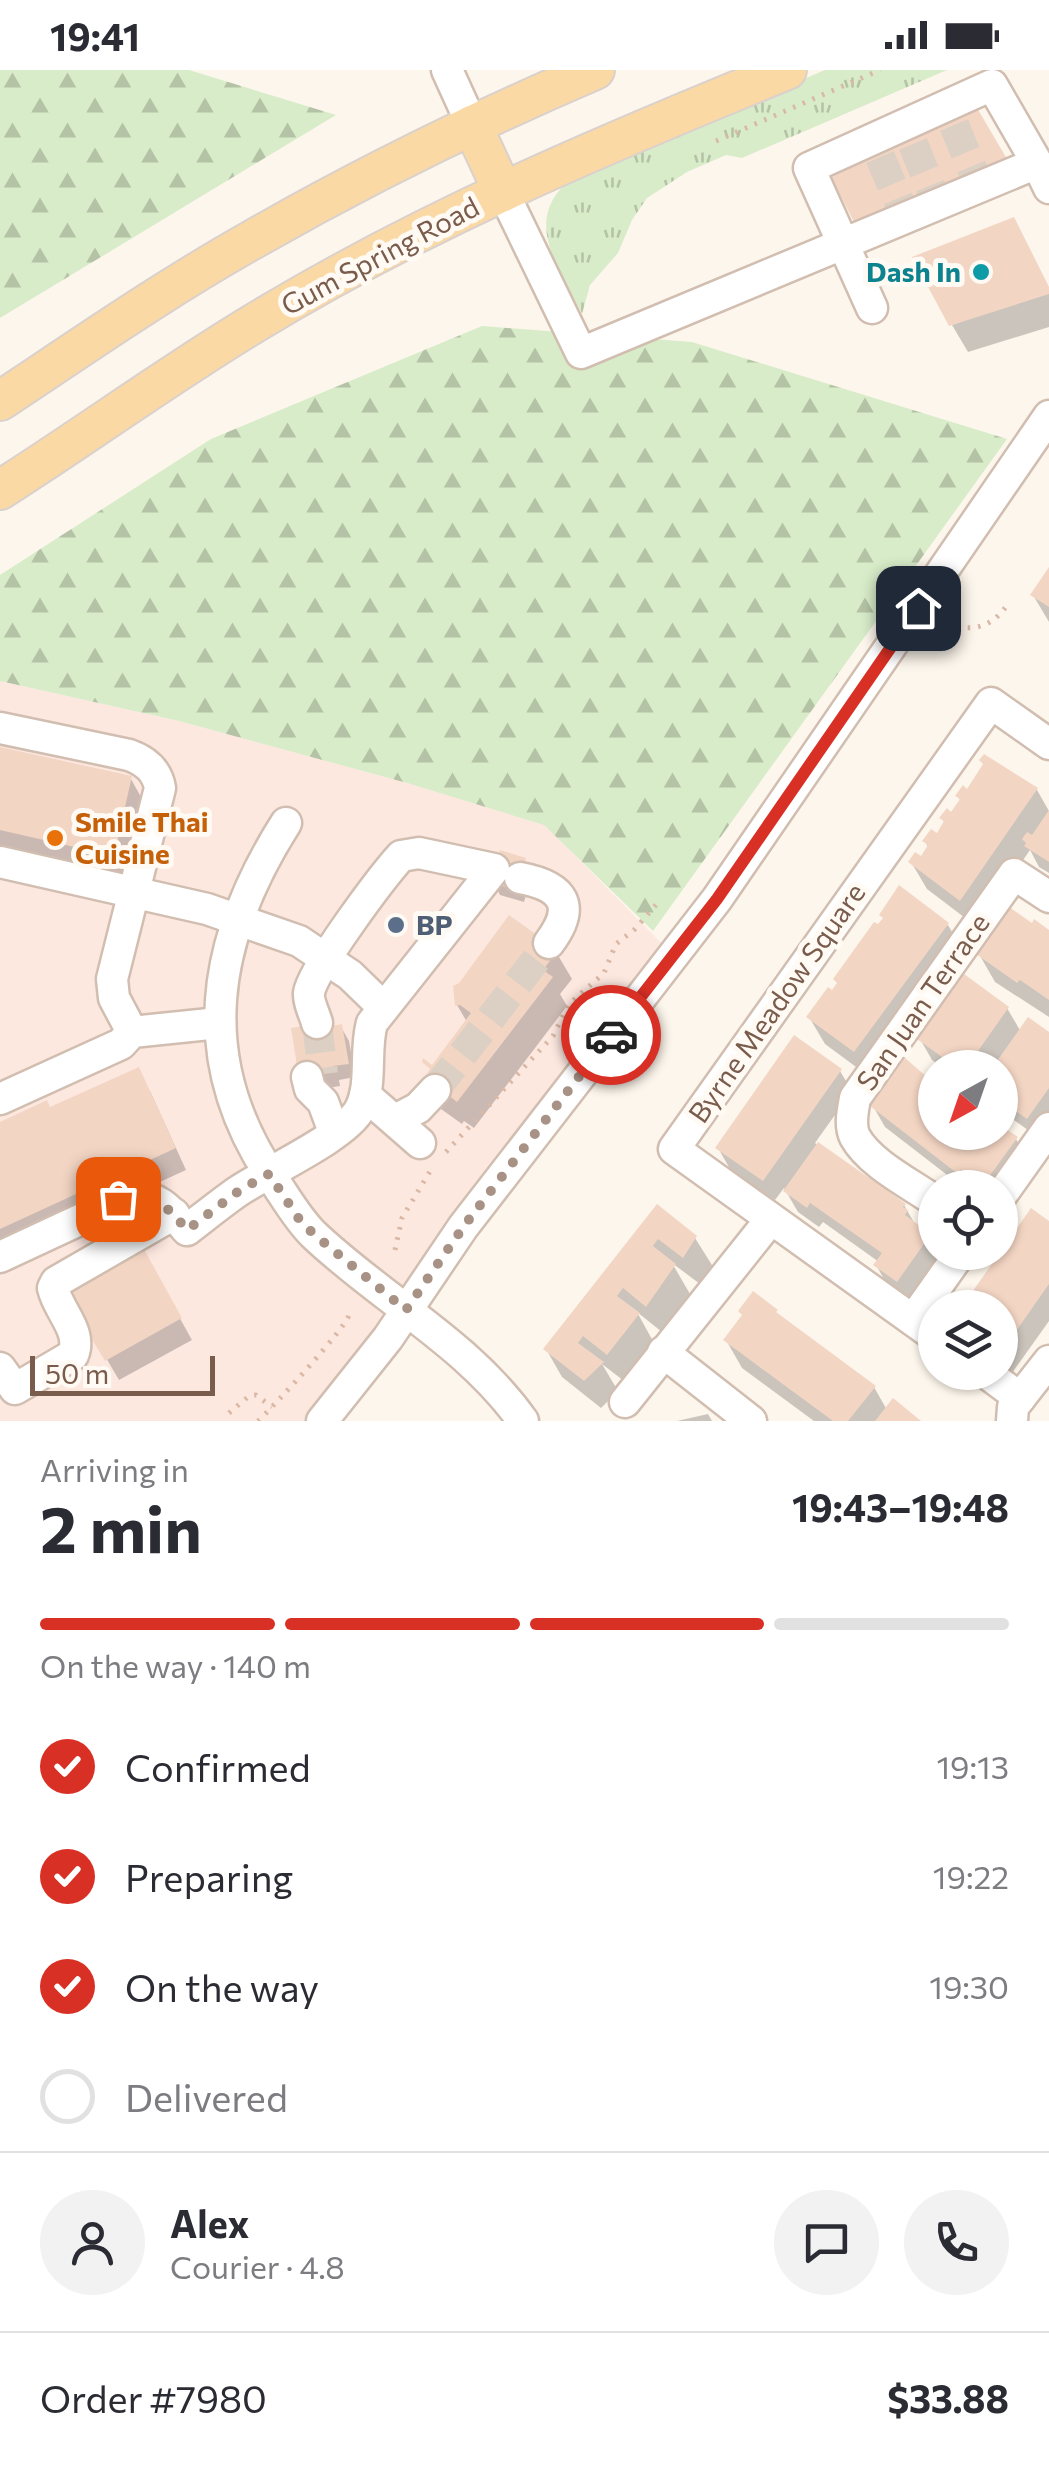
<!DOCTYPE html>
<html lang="en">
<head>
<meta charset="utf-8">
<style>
	body { margin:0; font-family:Commissioner,sans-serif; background:#f2f2f3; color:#2b2b33; height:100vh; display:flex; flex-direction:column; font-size:38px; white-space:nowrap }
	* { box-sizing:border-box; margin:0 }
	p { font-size:32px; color:#7c7c81 }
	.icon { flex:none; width:55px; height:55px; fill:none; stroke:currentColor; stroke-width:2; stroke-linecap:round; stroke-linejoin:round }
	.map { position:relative; height:1351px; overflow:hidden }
	.sheet { display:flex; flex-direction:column; background:#fff; flex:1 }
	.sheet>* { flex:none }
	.needle { width:65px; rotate:220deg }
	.controls { position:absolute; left:918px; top:980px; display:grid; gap:20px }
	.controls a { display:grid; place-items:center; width:100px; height:100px; border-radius:50%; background:#fff; box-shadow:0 2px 8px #0004; font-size:50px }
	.scale { position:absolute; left:30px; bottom:25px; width:185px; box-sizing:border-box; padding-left:10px; border:5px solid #7a5c4d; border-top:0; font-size:28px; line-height:35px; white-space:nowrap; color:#7a5c4d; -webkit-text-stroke:8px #fffaf3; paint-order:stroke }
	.pin { position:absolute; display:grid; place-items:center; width:85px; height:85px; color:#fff; margin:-42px; border-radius:20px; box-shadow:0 5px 15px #0006 }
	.courier { position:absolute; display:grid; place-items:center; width:100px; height:100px; margin:-50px; border:8px solid #d93025; border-radius:50%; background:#fff; color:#222; box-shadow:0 2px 12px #0007 }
	.headline em { font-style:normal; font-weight:700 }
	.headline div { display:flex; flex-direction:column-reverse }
	.headline { display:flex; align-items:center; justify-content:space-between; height:170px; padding:0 40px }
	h1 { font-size:65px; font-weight:700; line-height:75px }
	.bar { display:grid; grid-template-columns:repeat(4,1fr); gap:15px 10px; align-content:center; height:120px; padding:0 40px }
	.bar i { height:12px; border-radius:8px; background:#e1e1e2 }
	.bar .active { background:#d93025 }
	.bar p { grid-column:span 4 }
	.line { display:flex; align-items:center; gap:25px; padding:0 40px; border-top:2px solid #e1e1e2 }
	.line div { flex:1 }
	.round { display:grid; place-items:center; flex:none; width:105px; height:105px; border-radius:52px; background:#f2f2f3 }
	ol { padding:0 40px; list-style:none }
	li { display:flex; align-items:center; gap:30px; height:110px }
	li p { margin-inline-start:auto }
	li .icon { padding:10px; border-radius:50%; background:#d93025; color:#fff; stroke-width:4 }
	li:last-child { color:#7c7c81 }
	li i { width:55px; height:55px; border:5px solid #e1e1e2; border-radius:50% }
	.status { display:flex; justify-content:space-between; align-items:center; height:70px; padding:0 50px; background:#fff; direction:ltr }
	.status svg { height:28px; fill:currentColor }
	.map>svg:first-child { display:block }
	.commercial { fill:#fde8e0 }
	.grass { fill:url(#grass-tufts) }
	.forest { fill:url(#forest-firs) }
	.shadow { fill:#0003 }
	.building { fill:#f3d5c3 }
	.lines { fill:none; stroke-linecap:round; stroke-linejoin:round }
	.minor-tunnel { stroke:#dcd0c4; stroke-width:30; stroke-dasharray:30 15; stroke-linecap:butt }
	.minor-casing { stroke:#d1beb0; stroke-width:35 }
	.major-casing { stroke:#dad1cd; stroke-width:42 }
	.path { stroke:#d9b8a5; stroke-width:5; stroke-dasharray:2.5 8; stroke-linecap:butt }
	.minor { stroke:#fff; stroke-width:30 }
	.major { stroke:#fbd9a5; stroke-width:38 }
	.done { stroke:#a89285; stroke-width:10; stroke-dasharray:0 18 }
	.route { stroke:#d93025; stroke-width:12 }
	.culture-dot { fill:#0f9aa8; stroke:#fffaf3; stroke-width:4 }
	.food-dot { fill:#e8710a; stroke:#fffaf3; stroke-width:4 }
	.service-dot { fill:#5c6f8a; stroke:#fffaf3; stroke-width:4 }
	.labels { text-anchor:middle; stroke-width:10; stroke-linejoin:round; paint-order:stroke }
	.street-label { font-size:28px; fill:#7a5c4d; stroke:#fffaf3 }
	.culture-label { font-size:28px; font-weight:bold; fill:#0d838f; stroke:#fffaf3; text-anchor:end }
	.food-label { font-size:28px; font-weight:bold; fill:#c56008; stroke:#fffaf3; text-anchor:start }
	.service-label { font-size:28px; font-weight:bold; fill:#4e5e75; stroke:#fffaf3; text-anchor:start }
</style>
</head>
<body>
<div class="status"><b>19:41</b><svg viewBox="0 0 49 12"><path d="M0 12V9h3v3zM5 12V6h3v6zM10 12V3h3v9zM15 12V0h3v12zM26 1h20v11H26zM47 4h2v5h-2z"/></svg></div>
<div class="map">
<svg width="1049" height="1351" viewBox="0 0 1049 1351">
	<defs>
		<pattern id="grass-tufts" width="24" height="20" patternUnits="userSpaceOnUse" patternTransform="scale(2.5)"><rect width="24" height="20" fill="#d8ecc9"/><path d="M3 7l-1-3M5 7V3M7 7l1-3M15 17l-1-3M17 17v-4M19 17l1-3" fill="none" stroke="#b4c2a5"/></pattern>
		<pattern id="forest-firs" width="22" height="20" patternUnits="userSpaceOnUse" patternTransform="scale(2.5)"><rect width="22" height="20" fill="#d8ecc9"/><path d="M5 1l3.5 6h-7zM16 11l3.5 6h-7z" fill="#b4c2a5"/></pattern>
	</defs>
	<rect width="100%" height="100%" fill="#fdf6ec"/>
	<polygon class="commercial" points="0,611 179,651 407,713 545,755 673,885 322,1351 0,1351"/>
	<path class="grass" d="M825 0H947L742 88 726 85 687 102 647 128 632 150 618 183 590 215 582 244C558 195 520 150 573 107Z"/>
	<g class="forest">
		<polygon points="0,0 189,0 336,45 0,248"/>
		<polygon points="482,256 692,272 1007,369 653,861 544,755 407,713 179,651 0,611 0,505 211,369"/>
	</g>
	<g class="shadow">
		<polygon points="1049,218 1049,257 968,282 952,255"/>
		<polygon points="1049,502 1049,552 1033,525"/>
		<polygon points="0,679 131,709 146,736 129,812 0,783"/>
		<polygon points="1037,720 1049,741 1049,803 1039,797 1030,780 977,857 927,819 911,792 921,790 929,779 925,771 938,766 945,754 942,748 952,745 961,732 958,726 967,723"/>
		<polygon points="525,790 532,804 524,832 500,825 493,811"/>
		<polygon points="948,855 964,882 871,1008 825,974 809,947 832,923"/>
		<polygon points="1049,863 1049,947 995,912 979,884"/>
		<polygon points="556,882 572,909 560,924 567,936 474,1058 464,1051 462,1054 441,1039 425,1011 467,952 457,935"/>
		<polygon points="1007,938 1021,962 1049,966 1049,1055 1039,1068 1000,1040 1000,998 943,998 932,990 920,969"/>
		<polygon points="341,957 349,971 355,1007 339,1010 340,1016 309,1021 327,960"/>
		<polygon points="840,1001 852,1021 815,1073 904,1135 916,1156 929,1166 935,1182 941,1187 910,1231 888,1216 876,1195 879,1192 823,1152 819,1157 798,1142 784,1118 775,1130 730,1099 718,1078"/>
		<polygon points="935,1017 935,1062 1016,1069 1028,1090 1000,1118 964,1118 885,1057 873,1036"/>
		<polygon points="150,1021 186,1100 0,1185 0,1055 50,1040"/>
		<polygon points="657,1137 695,1168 712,1195 700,1214 672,1193 690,1224 662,1262 637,1242 654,1273 624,1311 602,1294 618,1321 601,1338 562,1307 546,1279"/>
		<polygon points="1049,1154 1049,1251 1012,1303 1000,1295 1000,1238"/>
		<polygon points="139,1175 192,1270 119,1310 65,1218"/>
		<polygon points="754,1224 780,1248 874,1317 887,1340 917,1351 814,1351 742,1298 726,1270 744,1247"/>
		<polygon points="708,1344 712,1351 677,1351"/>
	</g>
	<g class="building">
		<polygon points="977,38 1007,89 857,158 831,107"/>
		<polygon points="1014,147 1049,217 1049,224 949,256 912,187"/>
		<polygon points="1049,497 1049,537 1030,525"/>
		<polygon points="0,677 132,706 114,786 0,760"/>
		<polygon points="984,684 1038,718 960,831 908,792 915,782 921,786 928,775 922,771 931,759 937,763 944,751 939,748 947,738 951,742 960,729 955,726 963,715 967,719 983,694 979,690"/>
		<polygon points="1049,740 1049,792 1024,776 1026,773 1022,769 1027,762 1032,765"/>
		<polygon points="500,780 526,788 516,820 490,812"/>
		<polygon points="899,815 949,853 854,982 806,947 828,917 832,920 837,913 833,909 874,852 878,854 883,848 879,845"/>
		<polygon points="1009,837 1032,853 1034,849 1049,860 1049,930 1020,910 1017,913 976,884"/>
		<polygon points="509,845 558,880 543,900 553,907 457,1032 448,1025 445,1028 422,1011 430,999 422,992 423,988 432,995 471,943 460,935 455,936 453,916 459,913"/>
		<polygon points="964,904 1009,937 966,998 957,998 917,969"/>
		<polygon points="1028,947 1049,962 1049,1018 1027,1049 1000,1030 1000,998 992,998"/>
		<polygon points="326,952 327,957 342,954 349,994 333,996 334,1002 299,1008 291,958"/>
		<polygon points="794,965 842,999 763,1111 715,1078"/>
		<polygon points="905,988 935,1014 935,1062 1000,1062 1000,1055 1018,1067 983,1115 961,1099 958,1104 870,1036"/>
		<polygon points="139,997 176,1078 0,1159 0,1052 47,1030 50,1037"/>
		<polygon points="818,1072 906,1134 903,1137 908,1140 905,1145 931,1164 897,1212 873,1195 882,1183 810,1133 807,1138 783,1121"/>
		<polygon points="657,1134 697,1166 683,1188 658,1169 653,1176 676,1194 646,1237 623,1218 617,1226 640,1243 607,1285 583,1266 578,1273 604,1292 584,1311 543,1279"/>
		<polygon points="1031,1138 1049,1151 1049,1214 1000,1284 1000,1238 961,1238"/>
		<polygon points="140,1172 182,1248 105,1291 61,1217"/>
		<polygon points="753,1221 778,1240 776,1242 876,1316 848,1351 833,1351 723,1270 742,1245 738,1241"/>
		<polygon points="893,1328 921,1351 875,1351"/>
	</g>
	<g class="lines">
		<g class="minor-tunnel">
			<polyline points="954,55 974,103"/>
			<polyline points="913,74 933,123"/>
			<polyline points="880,87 901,136"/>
			<polyline points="317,953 323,1004"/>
			<polyline points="435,1020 549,873"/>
		</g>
		<defs>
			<g id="minor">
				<polyline points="447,0 472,55"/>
				<polyline points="503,122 581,283 1037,93 1049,118"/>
				<polyline points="872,238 809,98 992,15 1037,93"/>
				<path d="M0 658 129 685C146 691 157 701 160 718L112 909 114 928 132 962"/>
				<path d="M286 753C211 871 192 989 273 1109 286 1128 297 1148 313 1164 381 1229 468 1273 523 1351"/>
				<polyline points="0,792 207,839 299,871 350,905 383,937"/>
				<path d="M520 808C564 816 577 836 549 873"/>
				<polyline points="307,1007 310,1019 323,1032 334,1062"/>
				<polyline points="365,1025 420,1073"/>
				<polyline points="0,1029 121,974 132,962 219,953"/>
				<polyline points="395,1050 418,1038 435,1020"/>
				<polyline points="1000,1127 1049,1058"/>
				<path d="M935 1131C911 1114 870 1094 855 1067 849 1055 853 1040 855 1028L1014 804 1049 827"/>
				<path d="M0 1187 131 1126C159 1125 170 1140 187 1160 204 1147 220 1134 237 1122 266 1102 345 1067 360 1039 373 1014 364 980 372 953L494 799 419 783 401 786C382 807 312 900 309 923 308 932 315 945 317 953"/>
				<polyline points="913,1250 961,1182"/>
				<polyline points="935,1266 674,1079 991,633 1049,674"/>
				<polyline points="663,1282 751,1351"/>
				<path d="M0 1298 15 1319 73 1285C83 1261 58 1241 53 1218L56 1212 174 1144"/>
				<polyline points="985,1302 1020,1328"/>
				<polyline points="625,1332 771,1149"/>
				<polyline points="322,1351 388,1268 463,1157 717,829 1049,346"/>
				<polyline points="1012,1351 1013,1337 1049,1291"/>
			</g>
			<g id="major">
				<polyline points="472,55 503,122"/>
				<path d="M0 331C83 276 165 219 252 170 362 107 478 50 595 0"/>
				<path d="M0 420C85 366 167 306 253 254 422 151 605 74 787 0"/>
			</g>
		</defs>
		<use href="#minor" class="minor-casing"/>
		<use href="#major" class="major-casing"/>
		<g class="path">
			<polyline points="716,71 880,0"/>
			<path d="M937 551C968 562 990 562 1009 532"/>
			<polyline points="446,1082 553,966 568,935 604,903 616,874 635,859 661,829"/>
			<polyline points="395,1180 402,1148 432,1098"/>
			<polyline points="229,1343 249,1326 256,1325 272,1337"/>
			<path d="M258 1351C273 1337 345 1259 349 1245"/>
		</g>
		<use href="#minor" class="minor"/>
		<use href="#major" class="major"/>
	</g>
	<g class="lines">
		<path class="done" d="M118 1129C152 1120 166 1135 187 1160L240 1120 269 1104 301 1152 316 1166 406 1240 464 1156 611 965"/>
		<polyline class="route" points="611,965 717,829 918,538"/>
	</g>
	<circle class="culture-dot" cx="981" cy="202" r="10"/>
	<circle class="food-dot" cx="55" cy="768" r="10"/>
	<circle class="service-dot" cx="396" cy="855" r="10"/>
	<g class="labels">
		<g class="street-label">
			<text transform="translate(380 186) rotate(-28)" y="10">Gum Spring Road</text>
			<text transform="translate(923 932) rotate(-55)" y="10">San Juan Terrace</text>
			<text transform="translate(777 933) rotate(-55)" y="10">Byrne Meadow Square</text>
		</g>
		<g class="culture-label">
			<text x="961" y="212">Dash In</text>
		</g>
		<g class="food-label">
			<text x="75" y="762">Smile Thai<tspan x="75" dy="32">Cuisine</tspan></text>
		</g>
		<g class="service-label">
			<text x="416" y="865">BP</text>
		</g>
	</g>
</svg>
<div class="controls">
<a><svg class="needle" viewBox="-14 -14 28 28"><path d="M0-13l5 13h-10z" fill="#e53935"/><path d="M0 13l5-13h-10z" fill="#7c7c81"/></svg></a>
<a><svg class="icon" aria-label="locate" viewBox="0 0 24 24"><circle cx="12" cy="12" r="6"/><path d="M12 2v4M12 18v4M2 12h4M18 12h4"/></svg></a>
<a><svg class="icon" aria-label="layers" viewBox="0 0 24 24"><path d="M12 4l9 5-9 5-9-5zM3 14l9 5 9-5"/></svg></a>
</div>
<div class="scale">50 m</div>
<div class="pin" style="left:118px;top:1129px;background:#ea580c"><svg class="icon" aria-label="bag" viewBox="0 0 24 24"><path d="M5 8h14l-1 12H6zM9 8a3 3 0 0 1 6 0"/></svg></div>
<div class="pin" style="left:918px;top:538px;background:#1f2937"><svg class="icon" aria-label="home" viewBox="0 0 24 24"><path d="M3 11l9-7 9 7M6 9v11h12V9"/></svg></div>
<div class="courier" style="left:611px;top:965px"><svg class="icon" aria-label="car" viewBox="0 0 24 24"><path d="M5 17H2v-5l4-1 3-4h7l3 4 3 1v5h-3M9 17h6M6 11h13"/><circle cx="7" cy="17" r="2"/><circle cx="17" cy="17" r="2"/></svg></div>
</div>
<section class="sheet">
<div class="headline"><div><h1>2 min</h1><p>Arriving in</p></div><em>19:43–19:48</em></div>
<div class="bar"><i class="active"></i><i class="active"></i><i class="active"></i><i></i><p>On the way · 140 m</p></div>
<ol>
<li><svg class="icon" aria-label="check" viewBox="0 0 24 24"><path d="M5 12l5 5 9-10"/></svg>Confirmed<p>19:13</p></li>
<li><svg class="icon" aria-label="check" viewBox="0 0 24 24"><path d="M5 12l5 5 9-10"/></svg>Preparing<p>19:22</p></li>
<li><svg class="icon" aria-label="check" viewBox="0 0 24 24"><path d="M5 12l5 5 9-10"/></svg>On the way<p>19:30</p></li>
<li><i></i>Delivered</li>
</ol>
<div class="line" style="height:180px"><a class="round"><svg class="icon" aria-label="person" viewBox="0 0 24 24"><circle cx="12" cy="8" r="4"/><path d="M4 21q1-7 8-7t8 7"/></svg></a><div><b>Alex</b><p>Courier · 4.8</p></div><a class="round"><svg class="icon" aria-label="chat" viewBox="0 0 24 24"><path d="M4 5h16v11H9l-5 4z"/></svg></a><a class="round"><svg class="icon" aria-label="phone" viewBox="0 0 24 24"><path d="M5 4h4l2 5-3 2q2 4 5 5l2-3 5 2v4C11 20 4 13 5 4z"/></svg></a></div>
<div class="line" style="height:130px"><div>Order #7980</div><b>$33.88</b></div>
</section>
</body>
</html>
